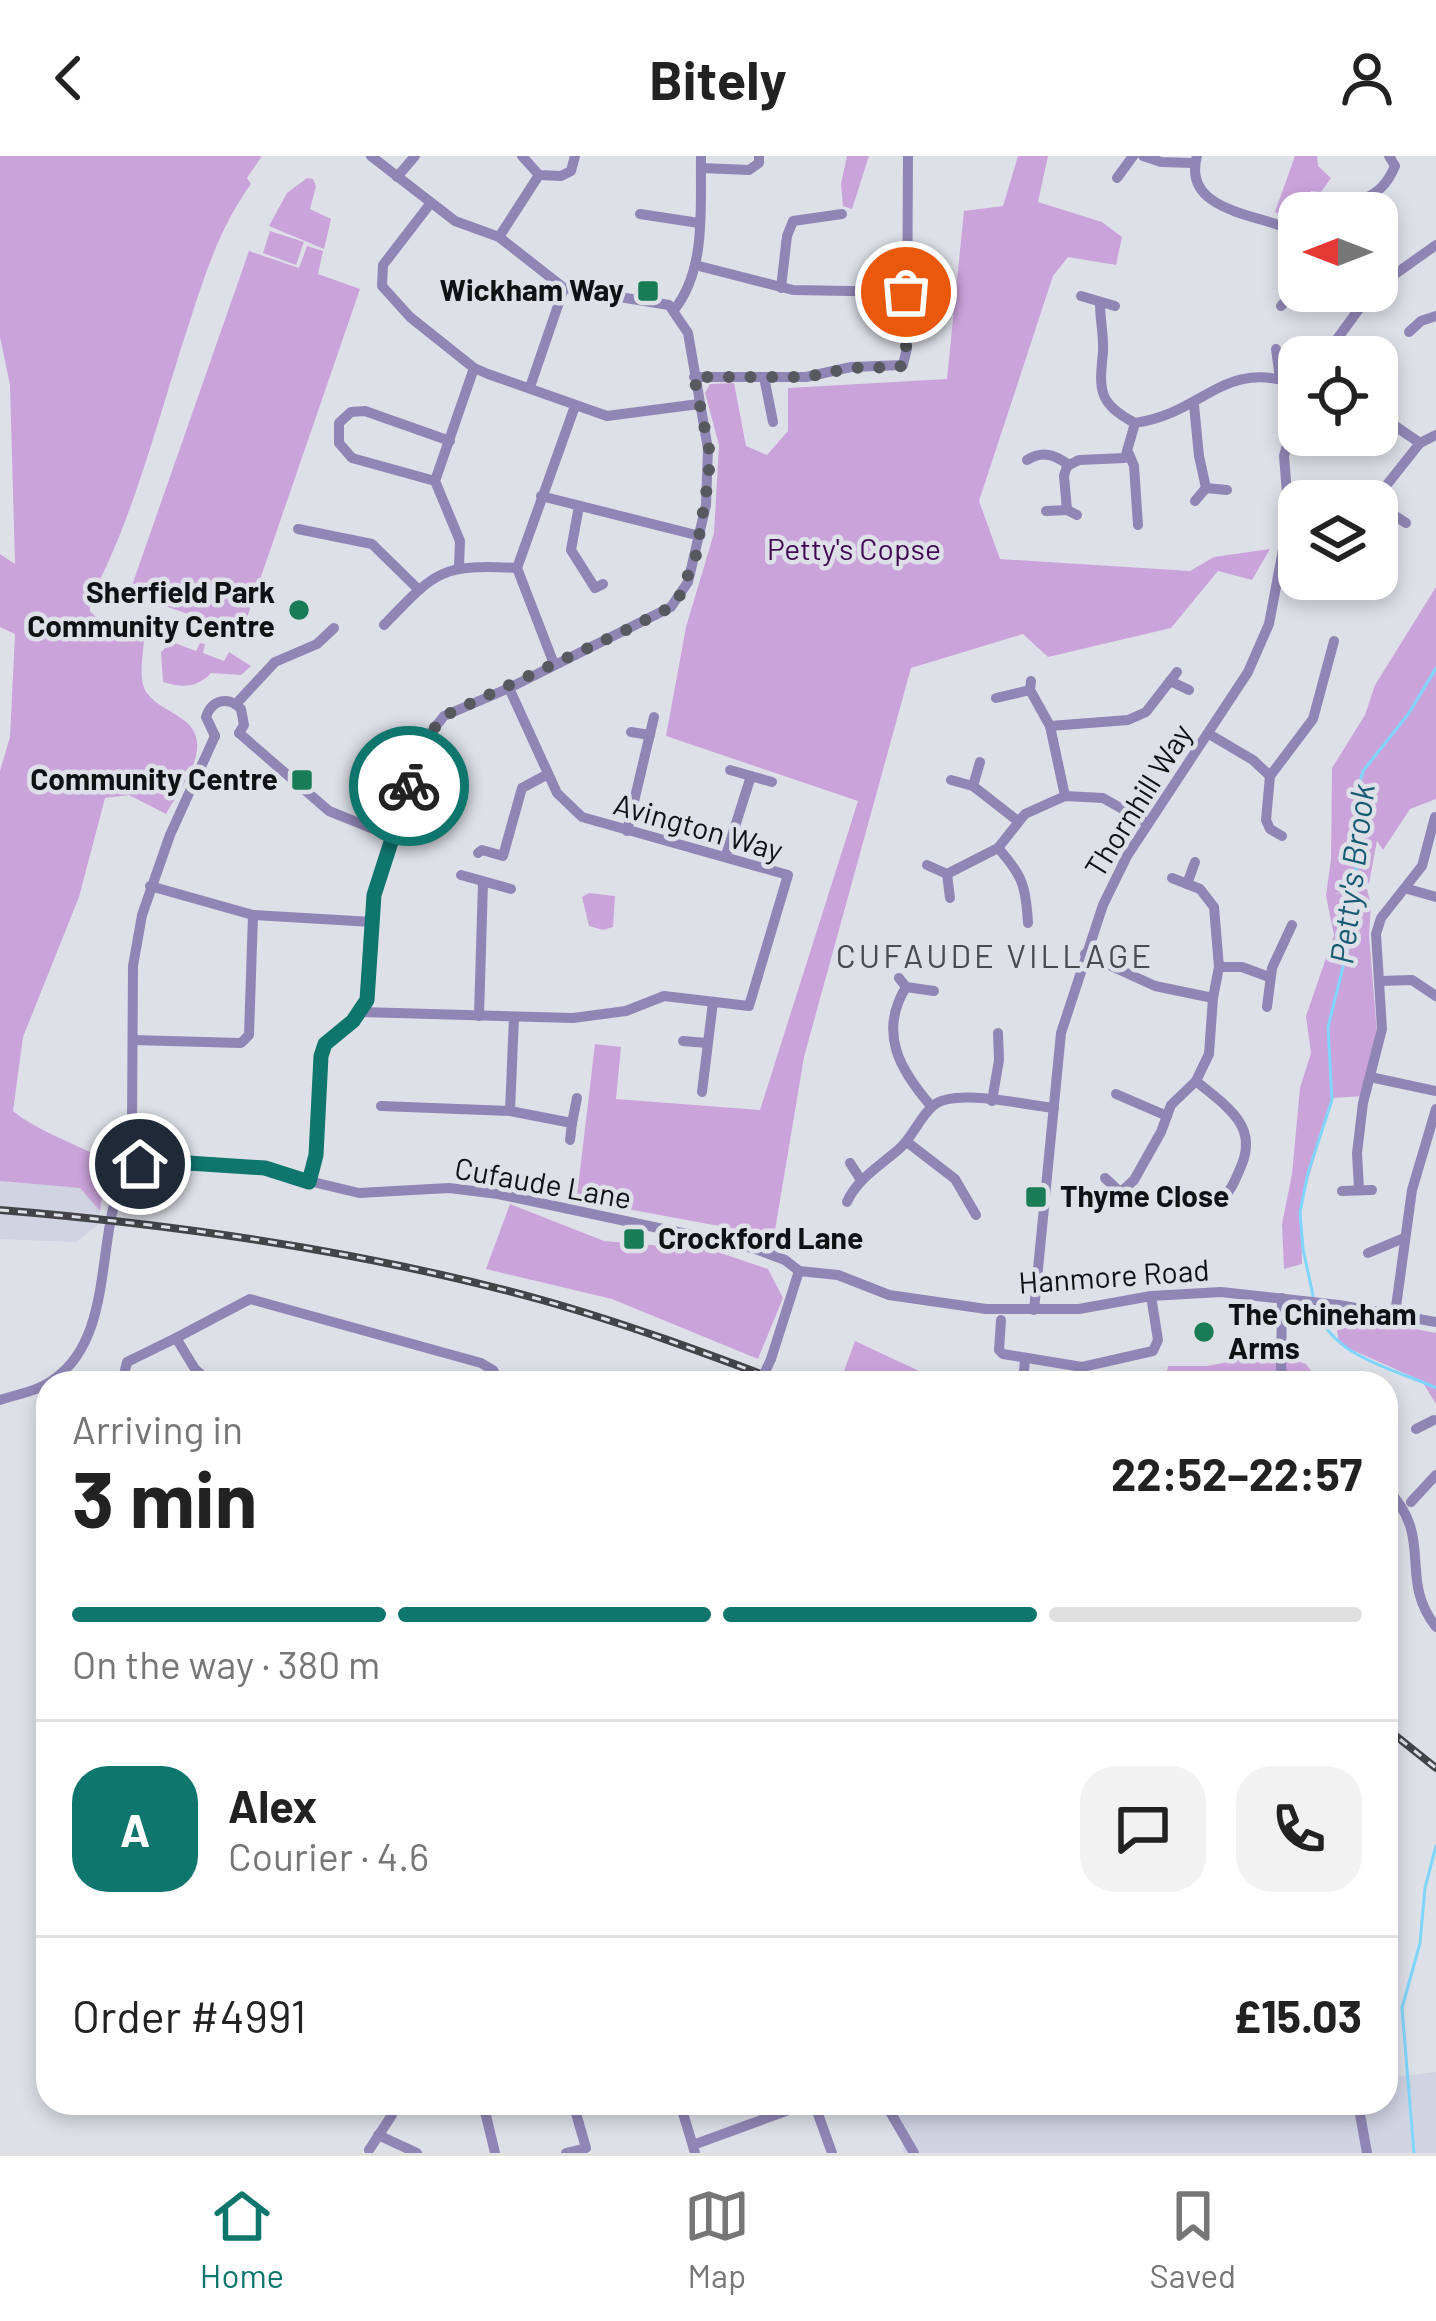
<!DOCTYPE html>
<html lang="en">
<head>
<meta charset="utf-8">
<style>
	body { margin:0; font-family:Barlow,sans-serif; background:#f2f2f2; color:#222; height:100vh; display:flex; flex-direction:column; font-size:45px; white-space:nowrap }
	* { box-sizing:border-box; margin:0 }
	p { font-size:39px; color:#767676 }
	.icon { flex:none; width:66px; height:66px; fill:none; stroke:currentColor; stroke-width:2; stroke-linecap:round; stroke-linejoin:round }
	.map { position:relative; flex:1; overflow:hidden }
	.details { position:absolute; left:36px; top:1215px; width:1362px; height:744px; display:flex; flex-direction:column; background:#fff; border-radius:36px; box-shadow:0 6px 18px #0003 }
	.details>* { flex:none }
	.needle { width:78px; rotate:270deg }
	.buttons { position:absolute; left:1278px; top:36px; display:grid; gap:24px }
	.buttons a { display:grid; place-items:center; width:120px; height:120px; border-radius:24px; background:#fff; box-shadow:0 6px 18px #0003; font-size:60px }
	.pin { position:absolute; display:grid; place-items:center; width:102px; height:102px; color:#fff; margin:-51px; border:6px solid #fff; border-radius:50%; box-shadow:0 3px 12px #0007 }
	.courier { position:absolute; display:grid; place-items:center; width:120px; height:120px; margin:-60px; border:9px solid #0f766e; border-radius:50%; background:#fff; color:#222; box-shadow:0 3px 15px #0007 }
	.head em { font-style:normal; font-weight:700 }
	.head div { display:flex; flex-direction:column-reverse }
	.head { display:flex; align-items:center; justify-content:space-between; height:204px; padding:0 36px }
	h1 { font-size:78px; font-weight:700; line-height:90px }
	.bar { display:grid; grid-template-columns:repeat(4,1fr); gap:18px 12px; align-content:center; height:144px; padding:0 36px }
	.bar i { height:15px; border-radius:9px; background:#e0e0e0 }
	.bar .on { background:#0f766e }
	.bar p { grid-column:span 4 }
	.line { display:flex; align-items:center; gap:30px; padding:0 36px; border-top:3px solid #e0e0e0 }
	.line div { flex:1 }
	.round { display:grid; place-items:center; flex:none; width:126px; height:126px; border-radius:36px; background:#f2f2f2 }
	header { display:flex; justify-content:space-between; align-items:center; height:156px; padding:0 36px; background:#fff; font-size:54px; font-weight:700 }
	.dock { display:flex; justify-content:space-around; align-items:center; height:168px; border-top:3px solid #e0e0e0; background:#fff; font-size:33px; color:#767676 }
	.dock a { display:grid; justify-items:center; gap:6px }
	.dock .on { color:#0f766e }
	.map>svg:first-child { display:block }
	.built { fill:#cfd3e2 }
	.green { fill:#cba3db }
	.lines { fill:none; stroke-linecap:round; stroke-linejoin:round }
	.stream { stroke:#7fd5fb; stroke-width:3 }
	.minor { stroke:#9086b6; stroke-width:10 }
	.rail-casing { stroke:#424448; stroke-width:8 }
	.rail { stroke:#dee0e8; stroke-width:3; stroke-dasharray:9; stroke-linecap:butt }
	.minor-bridge { stroke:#9086b6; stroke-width:10 }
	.done { stroke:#58595e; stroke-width:12; stroke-dasharray:0 21.6 }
	.route { stroke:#0f766e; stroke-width:15 }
	.poi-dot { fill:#187d56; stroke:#dee0e8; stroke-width:4.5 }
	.labels { text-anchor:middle; stroke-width:9; stroke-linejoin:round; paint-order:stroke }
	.poi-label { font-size:30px; font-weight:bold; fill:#101114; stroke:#dee0e8; text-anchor:end }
	.park-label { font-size:30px; fill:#400652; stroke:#dee0e8 }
	.street-label { font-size:30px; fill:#101114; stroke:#dee0e8 }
	.water-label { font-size:33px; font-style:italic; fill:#165b75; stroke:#dee0e8 }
	.neighbourhood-label { font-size:33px; letter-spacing:3px; fill:#494b51; stroke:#dee0e8 }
</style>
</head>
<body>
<header><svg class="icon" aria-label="back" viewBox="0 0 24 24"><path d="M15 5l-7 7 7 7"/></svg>Bitely<svg class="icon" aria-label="person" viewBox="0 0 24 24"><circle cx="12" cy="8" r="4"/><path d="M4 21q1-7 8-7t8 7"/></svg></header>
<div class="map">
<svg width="1436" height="1997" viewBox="0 0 1436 1997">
	<rect width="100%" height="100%" fill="#dee0e8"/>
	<g class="built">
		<polygon points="0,1025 80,1032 100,1055 98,1069 76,1086 0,1083"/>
		<polygon points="1436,1916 1436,1997 904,1997 894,1947 1386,1947 1386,1922"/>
	</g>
	<g class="green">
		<path d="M0 0H262L247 22 251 28C220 70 204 121 188 171 158 261 135 360 90 443V455L96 461 144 481C144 496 137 524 147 537 155 549 174 556 185 565 216 590 180 632 166 658L129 639 105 642 79 741 23 881 13 955C34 973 79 990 107 1004L100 1055 80 1032 0 1025V615L10 581 15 478 0 471V398L15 408 10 229 0 181Z"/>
		<polygon points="847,0 869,0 852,53 843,50 841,28"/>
		<polygon points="1018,0 1048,0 1038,46 1102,66 1122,81 1116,109 1068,101 1053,120 979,345 1000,403 1190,415 1214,401 1270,393 1252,424 1218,415 1171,472 1048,501 1023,478 911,512 804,901 774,1080 600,1048 577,1040 595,888 621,891 616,943 760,954 858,645 666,580 686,471 714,377 719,289 705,237 710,228 734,227 746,290 767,299 788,275 788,232 947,223 964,55 1003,50"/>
		<polygon points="1295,0 1317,0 1318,10 1331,22 1321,36 1311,35 1307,57 1299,57 1299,62 1292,66 1275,56"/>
		<polygon points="307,22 313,23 316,30 310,53 331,63 324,93 269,70 287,37"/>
		<polygon points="270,75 304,86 296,109 263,97"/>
		<polygon points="307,90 323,95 318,118 360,133 242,476 129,438 249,95 299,112"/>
		<polygon points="1436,431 1436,643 1410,653 1383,694 1377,685 1369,727 1334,738 1367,733 1371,749 1369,779 1377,877 1365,940 1332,942 1301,1048 1302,1108 1284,1113 1282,1068 1292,1018 1300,932 1311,897 1306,860 1334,779 1326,740 1331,703 1332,612 1365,559 1375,529"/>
		<path d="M172 486 196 495 200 487 205 488 203 497 224 505 229 496 251 510 241 519 211 517C197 532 182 532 163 526L161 496Z"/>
		<polygon points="589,737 615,740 613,771 603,774 589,770 582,741"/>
		<polygon points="510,1048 604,1085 712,1094 768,1113 783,1142 758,1203 612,1143 486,1113"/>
		<polygon points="1359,1162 1436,1177 1436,1248 1422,1225 1339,1188 1337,1174"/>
		<polygon points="855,1185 932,1221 943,1227 865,1227 844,1215"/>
		<polygon points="1274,1197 1306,1208 1320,1227 1165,1227 1168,1210 1207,1210"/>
	</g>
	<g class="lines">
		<g class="stream">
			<polyline points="1314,1144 1303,1093 1300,1056 1308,1017 1332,944 1328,871 1350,783 1356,722 1357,636 1363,615 1409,557 1436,512"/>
			<path d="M1317 1153C1332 1202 1396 1213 1436 1232"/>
			<polyline points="1414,1997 1402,1852 1420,1787 1425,1732 1436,1690"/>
		</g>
		<g class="minor">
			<polyline points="522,0 539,19 561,20 571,15 575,0"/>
			<polyline points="1143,0 1161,6 1194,7"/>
			<path d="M1197 0C1181 58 1265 58 1299 77"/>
			<polyline points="701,12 749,14 759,7 759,0"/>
			<polyline points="397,21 415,0"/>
			<polyline points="1117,22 1133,0"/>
			<polyline points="430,48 383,109 382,130 410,161 474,212 488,218 607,260 699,248"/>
			<path d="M1343 57C1367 38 1382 41 1395 10L1389 0"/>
			<polyline points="640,58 699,67"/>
			<polyline points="499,81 539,19"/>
			<polyline points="695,109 793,134 906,136"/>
			<polyline points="1377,131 1436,89"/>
			<polyline points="781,132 787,80 793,65 842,58"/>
			<polyline points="1081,140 1115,150"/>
			<path d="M1100 148C1100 164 1104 180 1103 196 1099 235 1098 247 1135 267 1206 257 1222 201 1299 229"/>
			<polyline points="1281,150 1299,129"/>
			<path d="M674 154C707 113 700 50 701 0"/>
			<polyline points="1409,176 1421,165 1436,160"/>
			<polyline points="1276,193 1280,222"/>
			<polyline points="1324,201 1372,135"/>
			<polyline points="694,221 806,221 851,211 903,209 907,192 908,0"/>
			<polyline points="764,221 773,266"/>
			<polyline points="530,231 564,132"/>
			<polyline points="1194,249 1199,300 1206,332"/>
			<polyline points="1377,251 1379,259 1420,287"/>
			<polyline points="1129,298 1134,310 1138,369"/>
			<path d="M1027 304C1043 294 1055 299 1069 309"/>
			<polyline points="435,325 352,302 339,287 339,267 351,256 365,255 450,285"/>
			<polyline points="1287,334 1305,333 1345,345"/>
			<polyline points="541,340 700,380"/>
			<polyline points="1195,345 1206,332 1227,334"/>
			<polyline points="1374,345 1420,287 1436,279"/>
			<polyline points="1377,348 1406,367"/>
			<polyline points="579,350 571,394 595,432 603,428"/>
			<polyline points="1067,354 1064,320 1067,310 1079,304 1125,302 1135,267"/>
			<polyline points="1046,355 1067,354 1077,359"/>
			<polyline points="298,373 372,388 419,434"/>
			<polyline points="459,410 460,385 435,325 474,212"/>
			<path d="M384 469C436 415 440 408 517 412"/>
			<polyline points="554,508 517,412 575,250"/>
			<polyline points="1031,525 1030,534 1050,570 1065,640"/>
			<polyline points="1170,525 1189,534"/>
			<polyline points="996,542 1030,534"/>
			<polyline points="236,548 275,506 317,488 334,472"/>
			<polyline points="1050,570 1128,564 1146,556 1177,516"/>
			<polyline points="631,576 650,579"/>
			<polyline points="239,577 329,655 391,680"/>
			<polyline points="1209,578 1253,604 1270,620"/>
			<path d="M215 580 206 561C212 543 229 540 241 553L244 569 239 577"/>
			<polyline points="751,620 772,626"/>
			<polyline points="951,624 973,630 1018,665"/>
			<polyline points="973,630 980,606"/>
			<polyline points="627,675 654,561"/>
			<polyline points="1282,680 1270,673 1266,664 1270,620 1313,563 1334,485"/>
			<path d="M998 692C1023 720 1026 731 1028 767"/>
			<polyline points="478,697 482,694 503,700 522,632 548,618"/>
			<polyline points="726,699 751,620 730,614"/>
			<polyline points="927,709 947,718 950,742"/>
			<polyline points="947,718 998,692 1025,658 1065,640 1103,642 1147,667"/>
			<polyline points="461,719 511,733"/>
			<polyline points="1187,728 1195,706"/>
			<polyline points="150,730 253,759 372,766"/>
			<polyline points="1408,733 1436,741"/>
			<polyline points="1085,798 1155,830 1213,842"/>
			<polyline points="1219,811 1242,811 1269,821"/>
			<polyline points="899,822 906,831 934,835"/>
			<polyline points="1380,825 1412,824 1436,840"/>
			<path d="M906 831C878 877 900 914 931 950"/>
			<polyline points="1267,851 1272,812 1292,769"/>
			<polyline points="361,856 573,862 626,855 664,840 749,850 788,719 582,661 557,637 509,532"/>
			<polyline points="479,860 483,726"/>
			<polyline points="133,884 241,887 249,879 253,759"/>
			<polyline points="683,885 707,887"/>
			<polyline points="1370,921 1436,935"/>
			<path d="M1196 925C1224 949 1258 968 1242 1008 1235 1025 1231 1036 1217 1048"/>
			<polyline points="702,936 713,846"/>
			<polyline points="1116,938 1167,960"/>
			<polyline points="992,945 999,904 998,877"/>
			<polyline points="381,950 510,955 514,861"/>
			<polyline points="510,955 572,967 570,984"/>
			<polyline points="572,967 577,942"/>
			<polyline points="907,986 955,1023 976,1059"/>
			<polyline points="145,1006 132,967 133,810 142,759 170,679 215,580"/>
			<polyline points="850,1007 861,1024"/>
			<polyline points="1105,1022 1120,1036"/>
			<polyline points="309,1026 316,999 321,900 325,888 353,865 367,844 374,739 425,584 444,560 509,532 671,451 688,426 706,349 708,293 688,177 669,149 564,132 499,81 455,65 371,0"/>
			<polyline points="1359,1033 1357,997 1363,947 1382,873 1376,778 1381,762 1422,710 1435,661"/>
			<polyline points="1342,1035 1372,1034"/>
			<path d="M847 1046C857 1023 881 1009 899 993 913 981 920 960 934 949 956 932 1025 949 1054 952"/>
			<polyline points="1109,1047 1134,1024 1161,976 1171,949 1196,925 1209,898 1213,842 1219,811 1214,751 1200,733 1172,722"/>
			<polyline points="1368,1097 1404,1082"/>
			<polyline points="799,1115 838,1119 889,1139 986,1153 1079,1153 1151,1140 1221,1136 1339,1149 1436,1166"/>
			<polyline points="1282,1142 1281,1214 1287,1227"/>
			<polyline points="1034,1154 1061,877 1103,749 1127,700 1248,516 1269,468 1289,362 1284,300 1299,244"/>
			<polyline points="1395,1158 1412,1034 1436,953"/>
			<polyline points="1001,1164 999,1194 1003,1198 1082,1211 1153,1195 1158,1184 1151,1140"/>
			<polyline points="176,1182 250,1143 481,1207 493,1214 500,1227"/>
			<polyline points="771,1203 799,1115"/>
			<polyline points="1023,1224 1025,1204"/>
			<polyline points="122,1227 127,1206 176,1182 195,1213 211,1227"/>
			<path d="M0 1244C18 1238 38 1235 53 1224 112 1184 97 1091 119 1033L127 1017 149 1005 188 1010 242 1009 359 1037 449 1032 498 1038 753 1092 785 1104 799 1115"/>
			<polyline points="1416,1273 1434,1264"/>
			<path d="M1386 1332C1436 1382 1397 1421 1436 1471"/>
			<polyline points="1411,1346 1436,1319"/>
			<polyline points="483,1947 495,1997"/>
			<polyline points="680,1947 695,1997"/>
			<polyline points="814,1947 832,1997"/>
			<polyline points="885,1947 914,1997"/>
			<polyline points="1358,1947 1367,1997"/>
			<polyline points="378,1979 417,1997"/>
			<polyline points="693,1989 808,1947"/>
			<polyline points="369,1994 392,1959"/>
			<polyline points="566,1997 586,1992 573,1947"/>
		</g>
		<defs>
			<g id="rail">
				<path d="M0 1054C183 1069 364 1095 542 1144 624 1167 705 1197 785 1227"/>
				<polyline points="1386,1572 1436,1612"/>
			</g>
		</defs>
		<use href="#rail" class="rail-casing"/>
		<use href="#rail" class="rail"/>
		<polyline class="minor-bridge" points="760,1227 771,1203"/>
	</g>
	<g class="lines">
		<polyline class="done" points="409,630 425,584 444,560 626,474 671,451 680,439 696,399 709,319 709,293 694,221 806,221 851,212 900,211 906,202 906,136"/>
		<polyline class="route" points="140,1008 158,1005 265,1012 309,1026 316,999 321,900 325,888 353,865 367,844 374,739 409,630"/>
	</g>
	<g class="poi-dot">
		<rect x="636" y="123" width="24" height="24" rx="6"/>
		<circle cx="299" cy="454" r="12"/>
		<rect x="290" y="612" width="24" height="24" rx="6"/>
		<rect x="1024" y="1029" width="24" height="24" rx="6"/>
		<rect x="622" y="1071" width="24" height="24" rx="6"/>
		<circle cx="1204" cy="1176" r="12"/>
	</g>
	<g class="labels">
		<g class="poi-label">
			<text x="624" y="145">Wickham Way</text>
			<text x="275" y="447">Sherfield Park<tspan x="275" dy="34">Community Centre</tspan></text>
			<text x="278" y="634">Community Centre</text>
			<text x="1060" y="1051" text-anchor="start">Thyme Close</text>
			<text x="658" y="1093" text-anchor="start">Crockford Lane</text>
			<text x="1228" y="1169" text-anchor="start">The Chineham<tspan x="1228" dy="34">Arms</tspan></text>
		</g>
		<g class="park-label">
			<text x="854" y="404">Petty's Copse</text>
		</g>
		<g class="street-label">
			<text transform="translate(1139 645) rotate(-58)" y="10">Thornhill Way</text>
			<text transform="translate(698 672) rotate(16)" y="10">Avington Way</text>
			<text transform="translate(543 1028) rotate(10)" y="10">Cufaude Lane</text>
			<text transform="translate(1114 1121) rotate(-4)" y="10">Hanmore Road</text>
		</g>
		<g class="water-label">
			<text transform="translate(1352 718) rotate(-83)" y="12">Petty's Brook</text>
		</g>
		<g class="neighbourhood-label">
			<text x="995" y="812">CUFAUDE VILLAGE</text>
		</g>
	</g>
</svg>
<div class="buttons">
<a><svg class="needle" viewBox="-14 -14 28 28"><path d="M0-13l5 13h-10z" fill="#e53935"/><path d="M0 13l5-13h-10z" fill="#767676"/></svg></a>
<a><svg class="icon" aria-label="locate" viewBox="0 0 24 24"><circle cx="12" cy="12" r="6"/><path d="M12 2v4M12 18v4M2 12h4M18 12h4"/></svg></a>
<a><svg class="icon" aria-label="layers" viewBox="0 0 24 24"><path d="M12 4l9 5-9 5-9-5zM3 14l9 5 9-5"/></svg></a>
</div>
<div class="pin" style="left:906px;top:136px;background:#ea580c"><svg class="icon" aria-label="bag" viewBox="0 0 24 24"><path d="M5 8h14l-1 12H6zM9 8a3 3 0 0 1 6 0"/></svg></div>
<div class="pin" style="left:140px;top:1008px;background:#1f2937"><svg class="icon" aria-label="home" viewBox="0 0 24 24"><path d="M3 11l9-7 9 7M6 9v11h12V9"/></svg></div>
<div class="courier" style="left:409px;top:630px"><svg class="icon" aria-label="bike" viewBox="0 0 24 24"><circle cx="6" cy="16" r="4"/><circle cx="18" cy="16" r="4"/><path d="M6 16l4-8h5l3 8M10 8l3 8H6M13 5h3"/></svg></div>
<section class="details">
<div class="head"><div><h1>3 min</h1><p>Arriving in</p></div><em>22:52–22:57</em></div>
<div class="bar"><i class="on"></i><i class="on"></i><i class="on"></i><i></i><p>On the way · 380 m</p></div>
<div class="line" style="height:216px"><b class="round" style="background:#0f766e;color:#fff">A</b><div><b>Alex</b><p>Courier · 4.6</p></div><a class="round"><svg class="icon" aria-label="chat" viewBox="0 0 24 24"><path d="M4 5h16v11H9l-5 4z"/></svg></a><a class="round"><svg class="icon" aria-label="phone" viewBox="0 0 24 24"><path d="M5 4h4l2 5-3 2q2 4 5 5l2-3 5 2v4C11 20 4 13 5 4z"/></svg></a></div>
<div class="line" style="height:156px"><div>Order #4991</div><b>£15.03</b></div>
</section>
</div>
<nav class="dock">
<a class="on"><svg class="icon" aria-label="home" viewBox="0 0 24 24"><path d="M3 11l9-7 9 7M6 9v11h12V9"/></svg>Home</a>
<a><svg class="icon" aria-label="map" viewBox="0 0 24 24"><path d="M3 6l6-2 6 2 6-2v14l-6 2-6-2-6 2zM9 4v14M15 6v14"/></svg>Map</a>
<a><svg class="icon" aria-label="saved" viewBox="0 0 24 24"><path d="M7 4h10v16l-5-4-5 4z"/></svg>Saved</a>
</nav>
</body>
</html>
